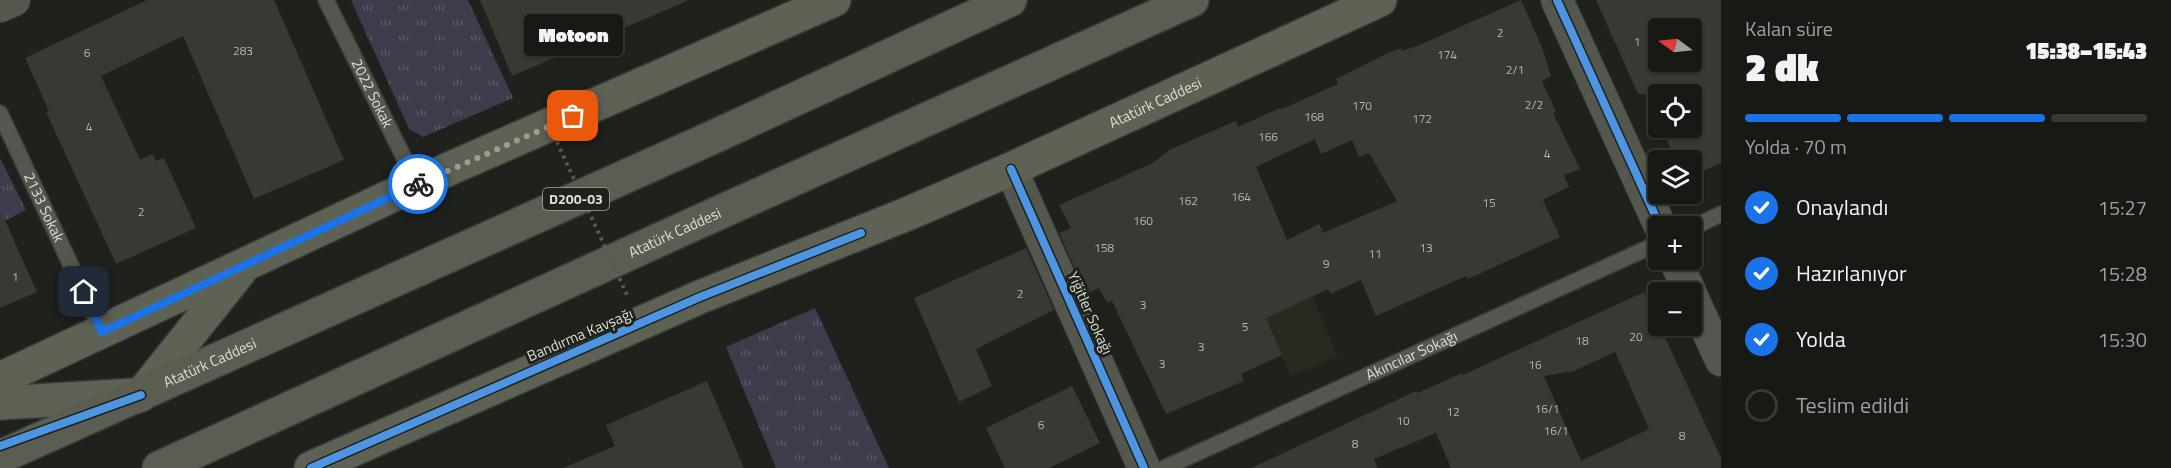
<!DOCTYPE html>
<html lang="tr">
<head>
<meta charset="utf-8">
<style>
	body { margin:0; font-family:"Titillium Web",sans-serif; background:#20221e; color:#f1f3f6; height:100vh; display:flex; flex-direction:column; font-size:22px; white-space:nowrap }
	* { box-sizing:border-box; margin:0 }
	p { font-size:20px; color:#9ea0a0 }
	.icon { flex:none; width:33px; height:33px; fill:none; stroke:currentColor; stroke-width:2; stroke-linecap:round; stroke-linejoin:round }
	.map { position:relative; flex:1; overflow:hidden }
	.drawer { display:flex; flex-direction:column; background:#171915; width:450px }
	.drawer>* { flex:none }
	.needle { width:39px; rotate:285deg }
	.tools { position:absolute; left:1648px; top:18px; display:grid; gap:12px }
	.tools a { display:grid; place-items:center; width:54px; height:54px; border-radius:6px; background:#171915; box-shadow:0 2px 4px #0004,0 0 0 2px #363834; font-size:30px }
	.pin { position:absolute; display:grid; place-items:center; width:51px; height:51px; color:#fff; margin:-26px; border-radius:12px; box-shadow:0 3px 9px #0006 }
	.courier { position:absolute; display:grid; place-items:center; width:60px; height:60px; margin:-30px; border:4px solid #1a73e8; border-radius:50%; background:#fff; color:#222; box-shadow:0 2px 8px #0007 }
	.bubble { position:absolute; height:42px; border-radius:6px; background:#171915; box-shadow:0 2px 4px #0004,0 0 0 2px #363834; font-size:20px; font-weight:800; line-height:42px; text-align:center }
	.overview em { font-style:normal; font-weight:800 }
	.overview div { display:flex; flex-direction:column-reverse }
	.overview { display:flex; align-items:center; justify-content:space-between; height:102px; padding:0 24px }
	h1 { font-size:39px; font-weight:800; line-height:45px }
	.bar { display:grid; grid-template-columns:repeat(4,1fr); gap:9px 6px; align-content:center; height:72px; padding:0 24px }
	.bar i { height:8px; border-radius:4px; background:#363834 }
	.bar .current { background:#1a73e8 }
	.bar p { grid-column:span 4 }
	ol { padding:0 24px; list-style:none }
	li { display:flex; align-items:center; gap:18px; height:66px }
	li p { margin-inline-start:auto }
	li .icon { padding:6px; border-radius:50%; background:#1a73e8; color:#fff; stroke-width:4 }
	li:last-child { color:#9ea0a0 }
	li i { width:33px; height:33px; border:3px solid #363834; border-radius:50% }
	main { display:flex; flex:1; min-height:0 }
	.map>svg:first-child { display:block }
	.built { fill:#272b1f }
	.grass { fill:url(#grass-tufts) }
	.building { fill:#373a32; fill-rule:evenodd }
	.lines { fill:none; stroke-linecap:round; stroke-linejoin:round }
	.lane-casing { stroke:#393b37; stroke-width:18 }
	.street-casing { stroke:#393b37; stroke-width:34 }
	.primary-casing { stroke:#393b37; stroke-width:36 }
	.highway-casing { stroke:#393b37; stroke-width:36 }
	.lane { stroke:#54574d; stroke-width:15 }
	.street { stroke:#54574d; stroke-width:32 }
	.primary { stroke:#5d6255; stroke-width:33 }
	.highway { stroke:#5a5d52; stroke-width:33 }
	.path-bridge { stroke:#575a53; stroke-width:4; stroke-dasharray:3 4.5; stroke-linecap:butt }
	.cycleway-casing { stroke:#1f221b; stroke-width:11 }
	.cycleway { stroke:#4d94e3; stroke-width:8 }
	.done { stroke:#9a9c98; stroke-width:6; stroke-dasharray:0 10.8 }
	.route { stroke:#1a73e8; stroke-width:8 }
	.labels { text-anchor:middle; stroke-width:6; stroke-linejoin:round; paint-order:stroke }
	.number-label { font-size:12px; fill:#b3b5b0 }
	.shield { fill:#1f221b; stroke:#a3a6a1; stroke-width:1.5 }
	.shield-label { font-size:14px; font-weight:bold; fill:#dcdeda }
	.street-label { font-size:15px; fill:#dcdeda; stroke:#1f221b }
</style>
</head>
<body>
<main>
<div class="map">
<svg width="1721" height="468" viewBox="0 0 1721 468">
	<defs>
		<pattern id="grass-tufts" width="24" height="20" patternUnits="userSpaceOnUse" patternTransform="scale(1.5)"><rect width="24" height="20" fill="#3e3b4c"/><path d="M3 7l-1-3M5 7V3M7 7l1-3M15 17l-1-3M17 17v-4M19 17l1-3" fill="none" stroke="#595765"/></pattern>
	</defs>
	<rect width="100%" height="100%" fill="#1f211c"/>
	<polygon class="built" points="1236,121 1338,356 1291,377 1189,141"/>
	<g class="grass">
		<polygon points="351,0 468,0 513,98 423,137 409,129"/>
		<polygon points="0,158 26,210 0,223"/>
		<polygon points="815,308 889,468 776,468 726,347"/>
	</g>
	<g class="building">
		<polygon points="147,0 274,0 344,160 254,199 183,36 101,76 140,160 153,154 156,161 164,158 196,228 116,264 46,112 49,111 25,58"/>
		<polygon points="480,0 687,0 687,1 512,76"/>
		<path d="M1521 0 1542 47 1551 76 1542 81 1556 112 1553 113 1580 169 1564 175 1569 187 1543 200 1560 237 1468 279 1466 276 1376 316 1361 280 1331 294 1328 289 1266 318 1282 355 1241 374 1244 381 1166 414 1112 301 1107 303 1099 288 1086 294 1059 233 1071 228 1059 205 1153 163 1169 150 1236 121 1238 127 1280 108 1282 109 1338 84 1336 79 1388 53 1401 48 1402 51 1417 46ZM1315 139 1321 154 1352 140 1359 157 1369 153 1397 201 1323 233 1319 224 1287 240 1256 167Z"/>
		<path d="M1596 0H1721V163L1692 176V160H1676L1661 128H1692V94H1659V122L1647 94H1638ZM1659 28H1692V62H1659Z"/>
		<polygon points="0,209 37,292 0,308"/>
		<polygon points="1026,248 1054,310 976,349 992,386 959,402 914,298"/>
		<path d="M1644 292 1721 458V468H1451L1436 433 1374 459 1378 468H1251L1416 391 1418 393 1462 373 1463 375ZM1615 352 1649 429 1581 461 1544 376 1574 371Z"/>
		<polygon points="707,381 744,468 563,468 615,446 606,425"/>
		<polygon points="1072,386 1100,443 1049,468 1005,468 986,428"/>
	</g>
	<g class="lines">
		<defs>
			<g id="lane">
				<path id="s1" d="M326 0 417 184"/>
				<path id="s2" d="M0 113 102 332"/>
				<polyline points="1692,228 1721,214"/>
				<path id="s3" d="M1164 468 1659 243"/>
			</g>
			<g id="street">
				<polyline points="1557,0 1660,226"/>
				<polyline points="0,6 14,0"/>
				<polyline points="1011,169 1144,468"/>
				<polyline points="1675,260 1690,292"/>
				<polyline points="1692,297 1721,360"/>
			</g>
			<g id="primary">
				<polyline points="0,379 451,168 834,0"/>
				<polyline points="135,397 141,395 240,271"/>
				<polyline points="0,403 136,395"/>
				<path id="s4" d="M311 468 700 297 907 214 1011 169 1380 0"/>
			</g>
			<g id="highway">
				<path id="s5" d="M0 457 709 139 1010 0"/>
				<path id="s6" d="M159 468 696 223 1192 0"/>
			</g>
		</defs>
		<use href="#lane" class="lane-casing"/>
		<use href="#street" class="street-casing"/>
		<use href="#primary" class="primary-casing"/>
		<use href="#highway" class="highway-casing"/>
		<use href="#lane" class="lane"/>
		<use href="#street" class="street"/>
		<use href="#primary" class="primary"/>
		<use href="#highway" class="highway"/>
		<polyline class="path-bridge" points="557,142 627,295"/>
		<defs>
			<g id="cycleway">
				<polyline points="1557,0 1660,226"/>
				<polyline points="1011,169 1144,468"/>
				<polyline points="0,446 141,395"/>
				<polyline points="311,468 700,297 861,233"/>
			</g>
		</defs>
		<use href="#cycleway" class="cycleway-casing"/>
		<use href="#cycleway" class="cycleway"/>
	</g>
	<g class="lines">
		<polyline class="done" points="418,184 573,116"/>
		<polyline class="route" points="84,292 102,332 418,184"/>
	</g>
	<g class="labels">
		<g class="number-label">
			<text x="1500" y="37">2</text>
			<text x="1637" y="46">1</text>
			<text x="243" y="55">283</text>
			<text x="87" y="57">6</text>
			<text x="1447" y="59">174</text>
			<text x="1515" y="74">2/1</text>
			<text x="1534" y="109">2/2</text>
			<text x="1362" y="110">170</text>
			<text x="1314" y="121">168</text>
			<text x="1422" y="123">172</text>
			<text x="89" y="131">4</text>
			<text x="1268" y="141">166</text>
			<text x="1547" y="158">4</text>
			<text x="1241" y="201">164</text>
			<text x="1188" y="205">162</text>
			<text x="1489" y="207">15</text>
			<text x="141" y="216">2</text>
			<text x="1143" y="225">160</text>
			<text x="1104" y="252">158</text>
			<text x="1426" y="252">13</text>
			<text x="1375" y="258">11</text>
			<text x="1326" y="268">9</text>
			<text x="15" y="281">1</text>
			<text x="1020" y="298">2</text>
			<text x="1143" y="309">3</text>
			<text x="1245" y="331">5</text>
			<text x="1636" y="341">20</text>
			<text x="1582" y="345">18</text>
			<text x="1201" y="351">3</text>
			<text x="1162" y="368">3</text>
			<text x="1535" y="369">16</text>
			<text x="1547" y="413">16/1</text>
			<text x="1453" y="416">12</text>
			<text x="1403" y="425">10</text>
			<text x="1041" y="429">6</text>
			<text x="1556" y="435">16/1</text>
			<text x="1682" y="440">8</text>
			<text x="1355" y="448">8</text>
		</g>
		<rect class="shield" x="543" y="188" width="66" height="22" rx="4.5"/>
		<g class="shield-label">
			<text x="576" y="204">D200-03</text>
		</g>
		<g class="street-label">
			<text dy="5" stroke="none"><textPath href="#s1" startOffset="104">2022 Sokak</textPath></text>
			<text dy="5" stroke="none"><textPath href="#s4" startOffset="920">Atatürk Caddesi</textPath></text>
			<text dy="5" stroke="none"><textPath href="#s2" startOffset="104">2133 Sokak</textPath></text>
			<text dy="5" stroke="none"><textPath href="#s6" startOffset="567">Atatürk Caddesi</textPath></text>
			<text transform="translate(1090 313) rotate(66)" y="5">Yiğitler Sokağı</text>
			<text transform="translate(580 335) rotate(-23)" y="5">Bandırma Kavşağı</text>
			<text dy="5" stroke="none"><textPath href="#s3" startOffset="272">Akıncılar Sokağı</textPath></text>
			<text dy="5" stroke="none"><textPath href="#s5" startOffset="230">Atatürk Caddesi</textPath></text>
		</g>
	</g>
</svg>
<div class="tools">
<a><svg class="needle" viewBox="-14 -14 28 28"><path d="M0-13l5 13h-10z" fill="#e53935"/><path d="M0 13l5-13h-10z" fill="#9ea0a0"/></svg></a>
<a><svg class="icon" aria-label="locate" viewBox="0 0 24 24"><circle cx="12" cy="12" r="6"/><path d="M12 2v4M12 18v4M2 12h4M18 12h4"/></svg></a>
<a><svg class="icon" aria-label="layers" viewBox="0 0 24 24"><path d="M12 4l9 5-9 5-9-5zM3 14l9 5 9-5"/></svg></a>
<a>+</a>
<a>−</a>
</div>
<div class="pin" style="left:573px;top:116px;background:#ea580c"><svg class="icon" aria-label="bag" viewBox="0 0 24 24"><path d="M5 8h14l-1 12H6zM9 8a3 3 0 0 1 6 0"/></svg></div>
<div class="pin" style="left:84px;top:292px;background:#1f2937"><svg class="icon" aria-label="home" viewBox="0 0 24 24"><path d="M3 11l9-7 9 7M6 9v11h12V9"/></svg></div>
<div class="courier" style="left:418px;top:184px"><svg class="icon" aria-label="bike" viewBox="0 0 24 24"><circle cx="6" cy="16" r="4"/><circle cx="18" cy="16" r="4"/><path d="M6 16l4-8h5l3 8M10 8l3 8H6M13 5h3"/></svg></div>
<div class="bubble" style="left:524px;top:14px;width:99px">Motoon</div>
</div>
<section class="drawer">
<div class="overview"><div><h1>2 dk</h1><p>Kalan süre</p></div><em>15:38–15:43</em></div>
<div class="bar"><i class="current"></i><i class="current"></i><i class="current"></i><i></i><p>Yolda · 70 m</p></div>
<ol>
<li><svg class="icon" aria-label="check" viewBox="0 0 24 24"><path d="M5 12l5 5 9-10"/></svg>Onaylandı<p>15:27</p></li>
<li><svg class="icon" aria-label="check" viewBox="0 0 24 24"><path d="M5 12l5 5 9-10"/></svg>Hazırlanıyor<p>15:28</p></li>
<li><svg class="icon" aria-label="check" viewBox="0 0 24 24"><path d="M5 12l5 5 9-10"/></svg>Yolda<p>15:30</p></li>
<li><i></i>Teslim edildi</li>
</ol>
</section>
</main>
</body>
</html>
